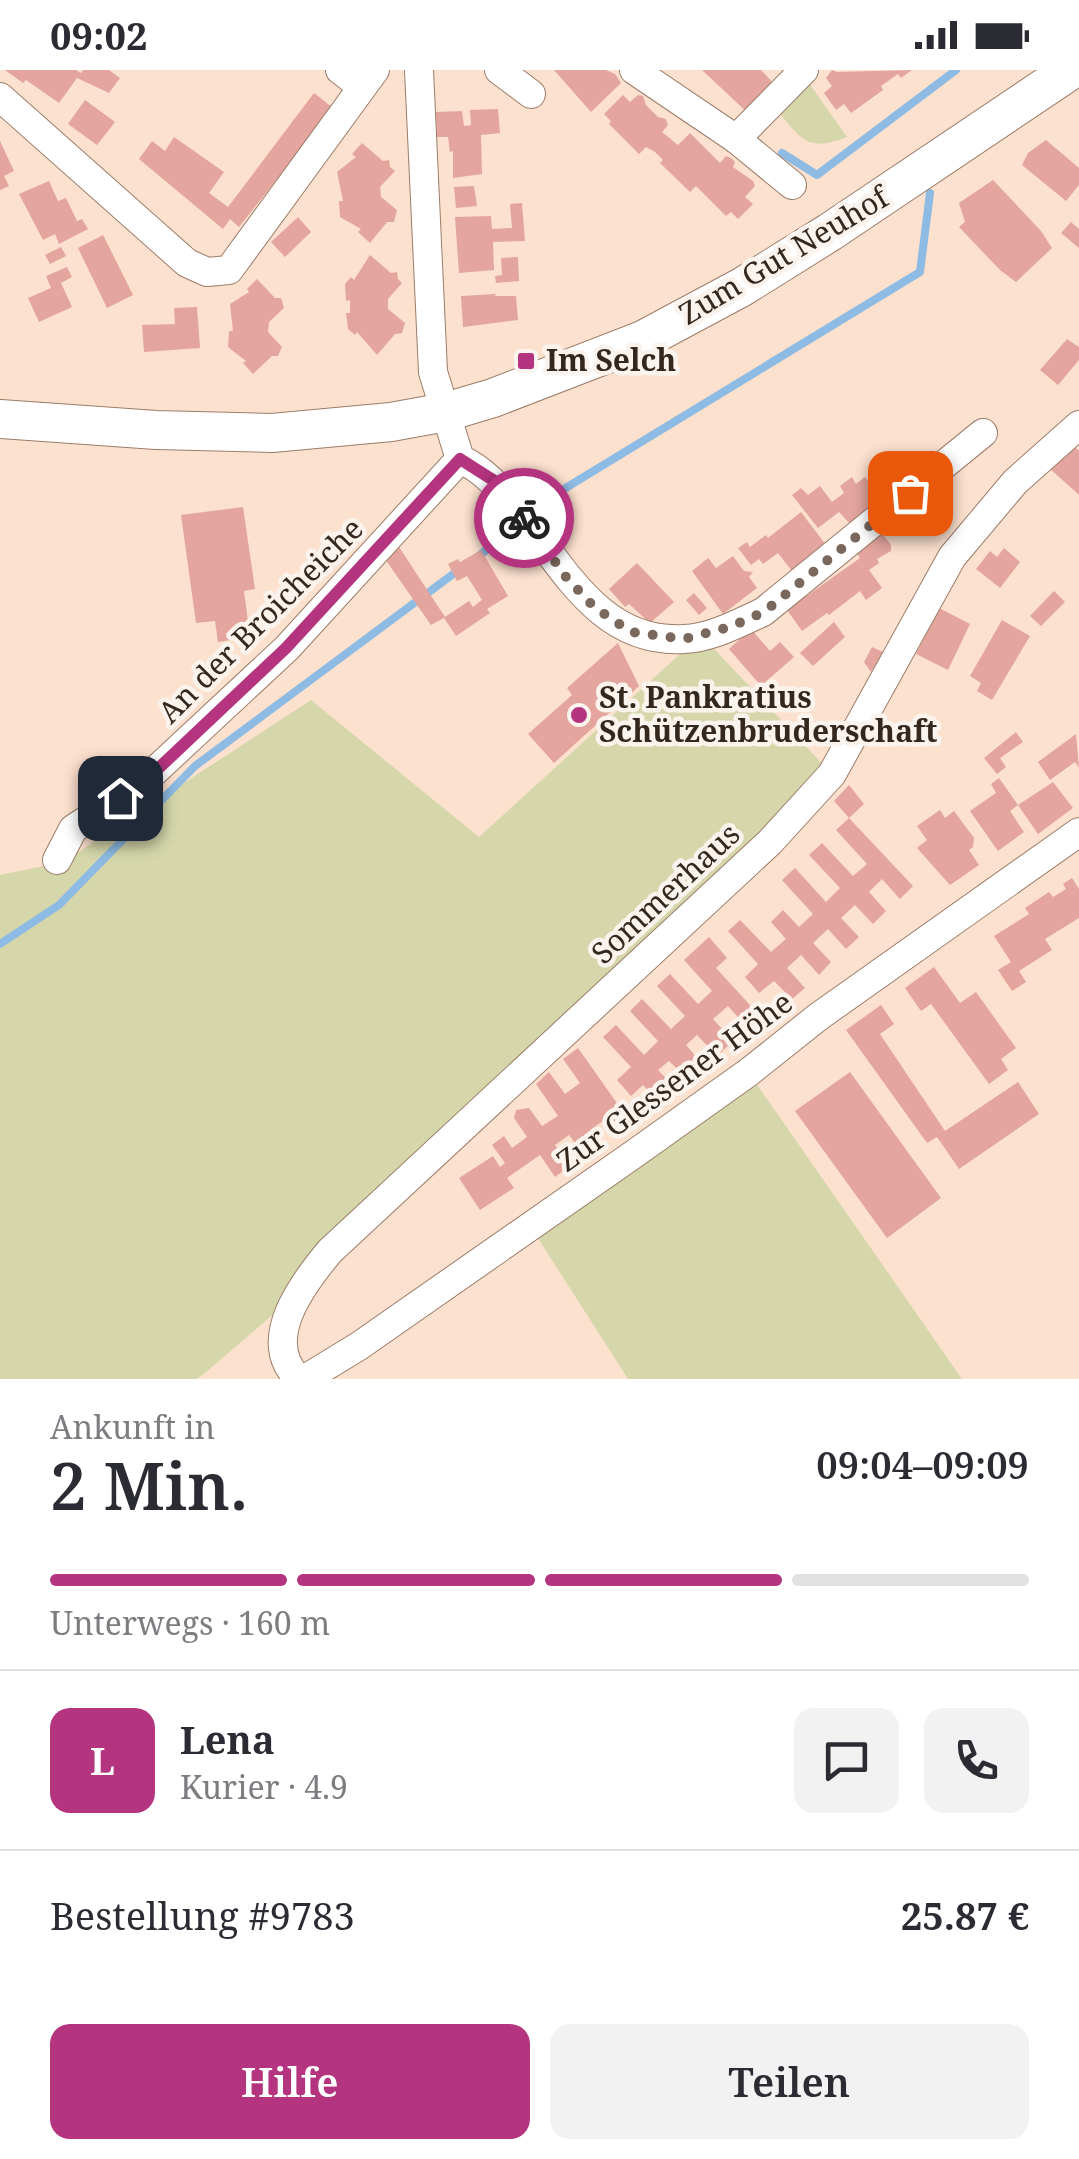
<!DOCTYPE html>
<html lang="de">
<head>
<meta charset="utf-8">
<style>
	body { margin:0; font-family:"Noto Serif",serif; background:#f2f2f3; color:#2b2b33; height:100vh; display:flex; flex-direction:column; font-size:38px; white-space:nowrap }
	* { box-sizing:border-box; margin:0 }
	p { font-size:32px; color:#7c7c81 }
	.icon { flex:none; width:55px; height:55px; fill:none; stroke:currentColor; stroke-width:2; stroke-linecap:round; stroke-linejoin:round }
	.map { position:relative; height:1309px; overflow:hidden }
	.side { display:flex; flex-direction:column; background:#fff; flex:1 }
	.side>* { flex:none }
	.pin { position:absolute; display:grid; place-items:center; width:85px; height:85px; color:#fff; margin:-42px; border-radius:20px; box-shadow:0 5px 15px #0006 }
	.courier { position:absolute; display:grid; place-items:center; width:100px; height:100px; margin:-50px; border:8px solid #b4347f; border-radius:50%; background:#fff; color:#222; box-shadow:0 2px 12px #0007 }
	.overview em { font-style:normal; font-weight:600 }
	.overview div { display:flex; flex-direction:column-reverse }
	.overview { display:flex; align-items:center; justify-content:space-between; height:170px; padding:0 50px }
	h1 { font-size:65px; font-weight:600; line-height:75px }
	.bar { display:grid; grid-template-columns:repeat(4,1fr); gap:15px 10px; align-content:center; height:120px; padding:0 50px }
	.bar i { height:12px; border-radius:8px; background:#e1e1e2 }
	.bar .selected { background:#b4347f }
	.bar p { grid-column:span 4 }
	.line { display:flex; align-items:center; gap:25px; padding:0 50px; border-top:2px solid #e1e1e2 }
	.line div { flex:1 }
	.round { display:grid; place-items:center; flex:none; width:105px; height:105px; border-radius:20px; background:#f2f2f3 }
	.action { display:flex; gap:20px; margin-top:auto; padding:20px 50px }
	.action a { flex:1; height:115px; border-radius:20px; background:#b4347f; color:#fff; font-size:40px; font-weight:600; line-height:115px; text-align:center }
	.action a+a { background:#f2f2f3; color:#2b2b33 }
	.status { display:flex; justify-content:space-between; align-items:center; height:70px; padding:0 50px; background:#fff; direction:ltr }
	.status svg { height:28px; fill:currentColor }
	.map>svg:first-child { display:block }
	.green { fill:#d5d7ab }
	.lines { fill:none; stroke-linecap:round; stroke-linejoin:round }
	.stream { stroke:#8ebbe3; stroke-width:8 }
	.building { fill:#e3a59d }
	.minor-casing { stroke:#9b7c68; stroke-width:30 }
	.secondary-casing { stroke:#9b7c68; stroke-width:40 }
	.minor { stroke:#fff; stroke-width:28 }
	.secondary { stroke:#fff; stroke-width:38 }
	.done { stroke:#7a685c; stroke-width:10; stroke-dasharray:0 18 }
	.route { stroke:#b4347f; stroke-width:12 }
	.poi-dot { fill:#b4347f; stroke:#faf3ee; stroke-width:4 }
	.labels { text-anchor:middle; stroke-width:9; stroke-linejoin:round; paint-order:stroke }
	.street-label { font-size:30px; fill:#34271e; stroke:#faf3ee }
	.poi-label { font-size:30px; font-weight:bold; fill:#34271e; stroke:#faf3ee; text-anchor:start }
</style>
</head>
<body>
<div class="status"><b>09:02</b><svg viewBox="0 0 49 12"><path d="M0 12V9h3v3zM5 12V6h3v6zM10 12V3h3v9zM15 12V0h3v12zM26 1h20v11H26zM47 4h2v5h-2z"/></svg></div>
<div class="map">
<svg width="1079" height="1309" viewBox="0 0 1079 1309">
	<rect width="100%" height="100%" fill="#fde1cf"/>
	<g class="green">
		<path d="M809 13 847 67C810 81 803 73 779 42Z"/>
		<polygon points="701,565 832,704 275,1243 204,1304 196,1309 0,1309 0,805 63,792 311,630 479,767"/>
		<polygon points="751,1006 962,1309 628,1309 534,1162"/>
	</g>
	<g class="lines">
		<g class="stream">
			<polyline points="782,83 817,105 956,0"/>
			<polyline points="531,445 564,419 920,202 930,123"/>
			<polyline points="476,488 520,454"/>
			<polyline points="0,874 59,835 195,696 460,499"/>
		</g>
	</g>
	<g class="building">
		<polygon points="5,0 76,0 81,3 83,0 109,0 120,8 109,23 77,8 59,33 26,10 23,13"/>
		<polygon points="554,0 606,0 615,4 621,13 591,42"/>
		<polygon points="702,0 761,0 776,16 749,44"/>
		<polygon points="832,0 837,2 912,0 901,8 898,4 881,16 883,20 851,43 844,34 836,40 824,23 832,16 826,8"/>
		<polygon points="314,23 333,38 239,157 230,149 223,159 139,89 152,71 165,81 174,67 224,102 209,123 228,137"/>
		<polygon points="623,25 630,32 638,25 643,26 646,35 658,47 666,49 668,55 662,62 678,75 690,63 720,93 726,86 731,88 735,92 733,97 753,111 755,116 745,127 753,134 738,149 731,142 726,146 696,116 690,122 660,93 663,90 655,82 646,77 639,84 609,54 611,51 604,44"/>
		<polygon points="85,30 115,52 97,75 68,54"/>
		<polygon points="498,39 500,63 481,65 482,104 453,108 453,81 450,82 448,67 437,67 436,42 462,41 464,56 471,55 470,40"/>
		<polygon points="1046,70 1079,98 1079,115 1066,131 1022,95 1028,83"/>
		<polygon points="0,71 14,101 4,106 9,116 0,120"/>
		<polygon points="362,73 383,91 389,90 390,97 395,101 380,117 381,127 397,140 394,152 387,152 370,173 358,162 361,159 340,147 339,131 343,131 337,102 356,87 352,84"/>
		<polygon points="993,110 1041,161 1052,178 1016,212 1000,200 959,157 965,152 959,133"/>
		<polygon points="49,111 58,131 66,128 77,151 82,149 88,159 59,174 55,164 43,170 19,124"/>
		<polygon points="474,116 477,136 456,138 454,117"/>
		<polygon points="522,133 525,171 493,172 494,200 459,203 455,147 491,146 492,159 512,158 510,134"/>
		<polygon points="298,147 311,162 285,187 271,172"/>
		<polygon points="1071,152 1079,159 1079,178 1061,163"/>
		<polygon points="103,165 133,225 107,238 78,178"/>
		<polygon points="61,177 66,186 50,194 45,185"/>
		<polygon points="370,185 391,203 397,202 398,209 402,213 388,229 388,239 405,253 402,263 395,264 377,285 357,262 355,265 348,259 346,243 350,243 350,230 346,231 345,214 351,207 354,210"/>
		<polygon points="518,187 519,211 496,213 495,206 502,205 501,188"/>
		<polygon points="67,197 72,207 61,213 72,237 39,252 28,228 51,218 46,206"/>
		<polygon points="257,209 275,228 281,228 284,238 269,252 268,262 282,277 278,286 272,286 253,304 243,293 246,291 228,277 229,261 233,261 230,234 249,222 247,219"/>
		<polygon points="496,224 495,226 516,226 518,250 463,257 461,226"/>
		<polygon points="197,237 200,278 144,282 142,255 175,254 174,238"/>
		<polygon points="1067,269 1079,277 1079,290 1058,315 1040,300"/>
		<polygon points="1072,374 1079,381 1079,425 1048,397"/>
		<polygon points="852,407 856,414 865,407 878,425 869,431 875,439 852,456 839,442 818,458 792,425 801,418 808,425 820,416 832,432 844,423 840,416"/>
		<polygon points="243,437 255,519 244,521 250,567 218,572 215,551 196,553 181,445"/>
		<polygon points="801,442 826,475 792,501 778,483 763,494 759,489 751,495 738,478 747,472 750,477 766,465 768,468"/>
		<polygon points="881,462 891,475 891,481 877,489 879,493 869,500 882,518 866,530 860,521 829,545 827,543 802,561 787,540 860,488 855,481"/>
		<polygon points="399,477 445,547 469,531 473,537 482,530 467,506 457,511 448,494 458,489 460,492 481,480 508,526 487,539 490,543 456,566 444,548 431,555 385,489"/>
		<polygon points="1004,478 1020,492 1000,518 976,499 990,481 997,487"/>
		<polygon points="733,486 744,501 753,502 749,507 757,518 723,544 692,501 708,488 716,498"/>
		<polygon points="637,493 674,532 650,553 629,534 625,537 609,519"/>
		<polygon points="1054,521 1065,532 1041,556 1030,546"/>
		<polygon points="694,523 707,538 699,545 686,530"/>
		<polygon points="939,538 970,554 948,600 916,584"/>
		<polygon points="1002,550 1030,566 992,630 977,621 981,613 970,606"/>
		<polygon points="834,552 845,567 813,596 800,583"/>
		<polygon points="751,559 770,581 780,572 794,587 761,616 729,579"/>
		<polygon points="618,573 639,616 554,693 528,664 572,625 567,618"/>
		<polygon points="872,577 883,582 871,602 864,592"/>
		<polygon points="1016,662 1023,672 1000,688 1006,697 997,704 984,688"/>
		<polygon points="1076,664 1079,698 1075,692 1050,710 1038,692"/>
		<polygon points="999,708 1018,735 1010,741 1024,762 998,781 970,741 996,723 991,714"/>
		<polygon points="1053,712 1073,738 1038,764 1018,735"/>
		<polygon points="849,715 864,734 849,748 834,731"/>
		<polygon points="940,740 945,748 954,741 974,768 973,777 969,780 979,795 950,815 917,778 927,770 917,756"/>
		<polygon points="849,748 913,816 900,829 882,809 869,822 886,841 873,854 855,835 841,848 859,867 846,879 828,859 813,873 831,892 819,905 801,885 787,898 805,918 792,929 774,911 759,923 745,907 758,894 728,861 740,850 771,882 786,869 771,852 783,840 799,857 813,844 782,810 795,798 826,832 840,818 809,785 822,773 853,806 867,794 836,760"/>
		<polygon points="1072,808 1079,819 1079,848 1045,869 1052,880 1019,901 1026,912 1012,921 998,900 1011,892 994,866 1029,844 1025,838 1049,822 1053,827 1066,819 1063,814"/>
		<polygon points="709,867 727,888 716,898 760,946 748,958 728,936 713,949 733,971 717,986 697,965 686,975 705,997 689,1011 669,991 658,1000 678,1021 663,1036 643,1015 631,1026 617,1010 631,997 603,967 616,955 644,985 658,971 630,941 642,929 671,959 685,946 657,916 670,904 698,934 712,921 684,890"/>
		<polygon points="934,897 960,933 976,922 1016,978 1001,989 1008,1000 989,1014 931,934 921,941 905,918"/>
		<polygon points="881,935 894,954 880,964 945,1061 1018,1012 1039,1044 959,1099 937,1067 927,1073 846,960"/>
		<polygon points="578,978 631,1053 616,1064 606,1049 590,1060 602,1077 586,1088 569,1065 555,1075 570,1096 555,1107 540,1085 507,1108 514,1118 480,1140 459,1108 493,1086 500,1097 505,1093 492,1075 504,1066 512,1078 527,1067 514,1048 516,1040 529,1038 542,1056 558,1046 536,1014 549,1002 565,1024 580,1013 563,989"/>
		<polygon points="850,1002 941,1128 887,1168 795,1041"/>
	</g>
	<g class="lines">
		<defs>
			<g id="minor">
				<polyline points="340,0 362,17"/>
				<path d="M419 0 433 302 460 389C487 401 502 422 521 445 565 500 602 574 684 569 711 568 739 553 763 542L983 363"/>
				<polyline points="499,0 531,24"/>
				<polyline points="634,0 736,69 792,115"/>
				<polyline points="0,27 187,193 207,202 229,200 375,0"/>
				<polyline points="736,69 804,0"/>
				<polyline points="57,790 73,759 143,712 287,578 460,389"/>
				<path d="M299 1309C258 1271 304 1212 330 1181L770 772 832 704 952 487 1015 412 1079 355"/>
				<polyline points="305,1309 359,1276 634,1084 749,1002 818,947 1079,762"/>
			</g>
			<polyline id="secondary" points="0,349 156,360 272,363 391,352 446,342 493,328 643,270 742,217 830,162 1071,0"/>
		</defs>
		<use href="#minor" class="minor-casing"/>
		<use href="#secondary" class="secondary-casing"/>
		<use href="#minor" class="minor"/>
		<use href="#secondary" class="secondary"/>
	</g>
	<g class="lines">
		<polyline class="done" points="524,448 566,507 594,537 631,562 684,569 730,557 764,542 910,423"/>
		<polyline class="route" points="120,728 144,712 286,578 460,389 493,410 524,448"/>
	</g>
	<g class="poi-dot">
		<rect x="516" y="281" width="20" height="20" rx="5"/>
		<circle cx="579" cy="645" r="10"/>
	</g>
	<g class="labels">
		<g class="street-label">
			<text transform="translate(784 186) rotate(-31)" y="10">Zum Gut Neuhof</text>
			<text transform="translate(261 551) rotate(-45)" y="10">An der Broicheiche</text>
			<text transform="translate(666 824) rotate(-43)" y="10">Sommerhaus</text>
			<text transform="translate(675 1012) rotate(-36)" y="10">Zur Glessener Höhe</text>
		</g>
		<g class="poi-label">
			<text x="546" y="301">Im Selch</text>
			<text x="599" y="638">St. Pankratius<tspan x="599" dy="34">Schützenbruderschaft</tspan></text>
		</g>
	</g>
</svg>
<div class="pin" style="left:910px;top:423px;background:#ea580c"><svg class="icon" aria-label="bag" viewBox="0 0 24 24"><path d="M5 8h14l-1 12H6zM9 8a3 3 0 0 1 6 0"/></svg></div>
<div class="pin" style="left:120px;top:728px;background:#1f2937"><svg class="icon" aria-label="home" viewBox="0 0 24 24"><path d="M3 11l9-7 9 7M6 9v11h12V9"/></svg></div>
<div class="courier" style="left:524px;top:448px"><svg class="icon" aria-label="bike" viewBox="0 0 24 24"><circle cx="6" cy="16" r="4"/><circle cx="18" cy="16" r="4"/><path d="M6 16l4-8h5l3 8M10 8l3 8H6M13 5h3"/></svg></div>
</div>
<section class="side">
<div class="overview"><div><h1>2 Min.</h1><p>Ankunft in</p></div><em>09:04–09:09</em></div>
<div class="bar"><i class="selected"></i><i class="selected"></i><i class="selected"></i><i></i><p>Unterwegs · 160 m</p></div>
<div class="line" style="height:180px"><b class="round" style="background:#b4347f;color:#fff">L</b><div><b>Lena</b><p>Kurier · 4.9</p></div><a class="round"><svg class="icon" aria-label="chat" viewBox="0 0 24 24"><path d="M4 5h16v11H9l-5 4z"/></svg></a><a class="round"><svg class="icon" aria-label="phone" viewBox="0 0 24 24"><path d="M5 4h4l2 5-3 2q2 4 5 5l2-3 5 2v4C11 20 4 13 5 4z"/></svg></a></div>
<div class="line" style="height:130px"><div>Bestellung #9783</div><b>25.87 €</b></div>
<div class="action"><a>Hilfe</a><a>Teilen</a></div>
</section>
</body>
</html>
